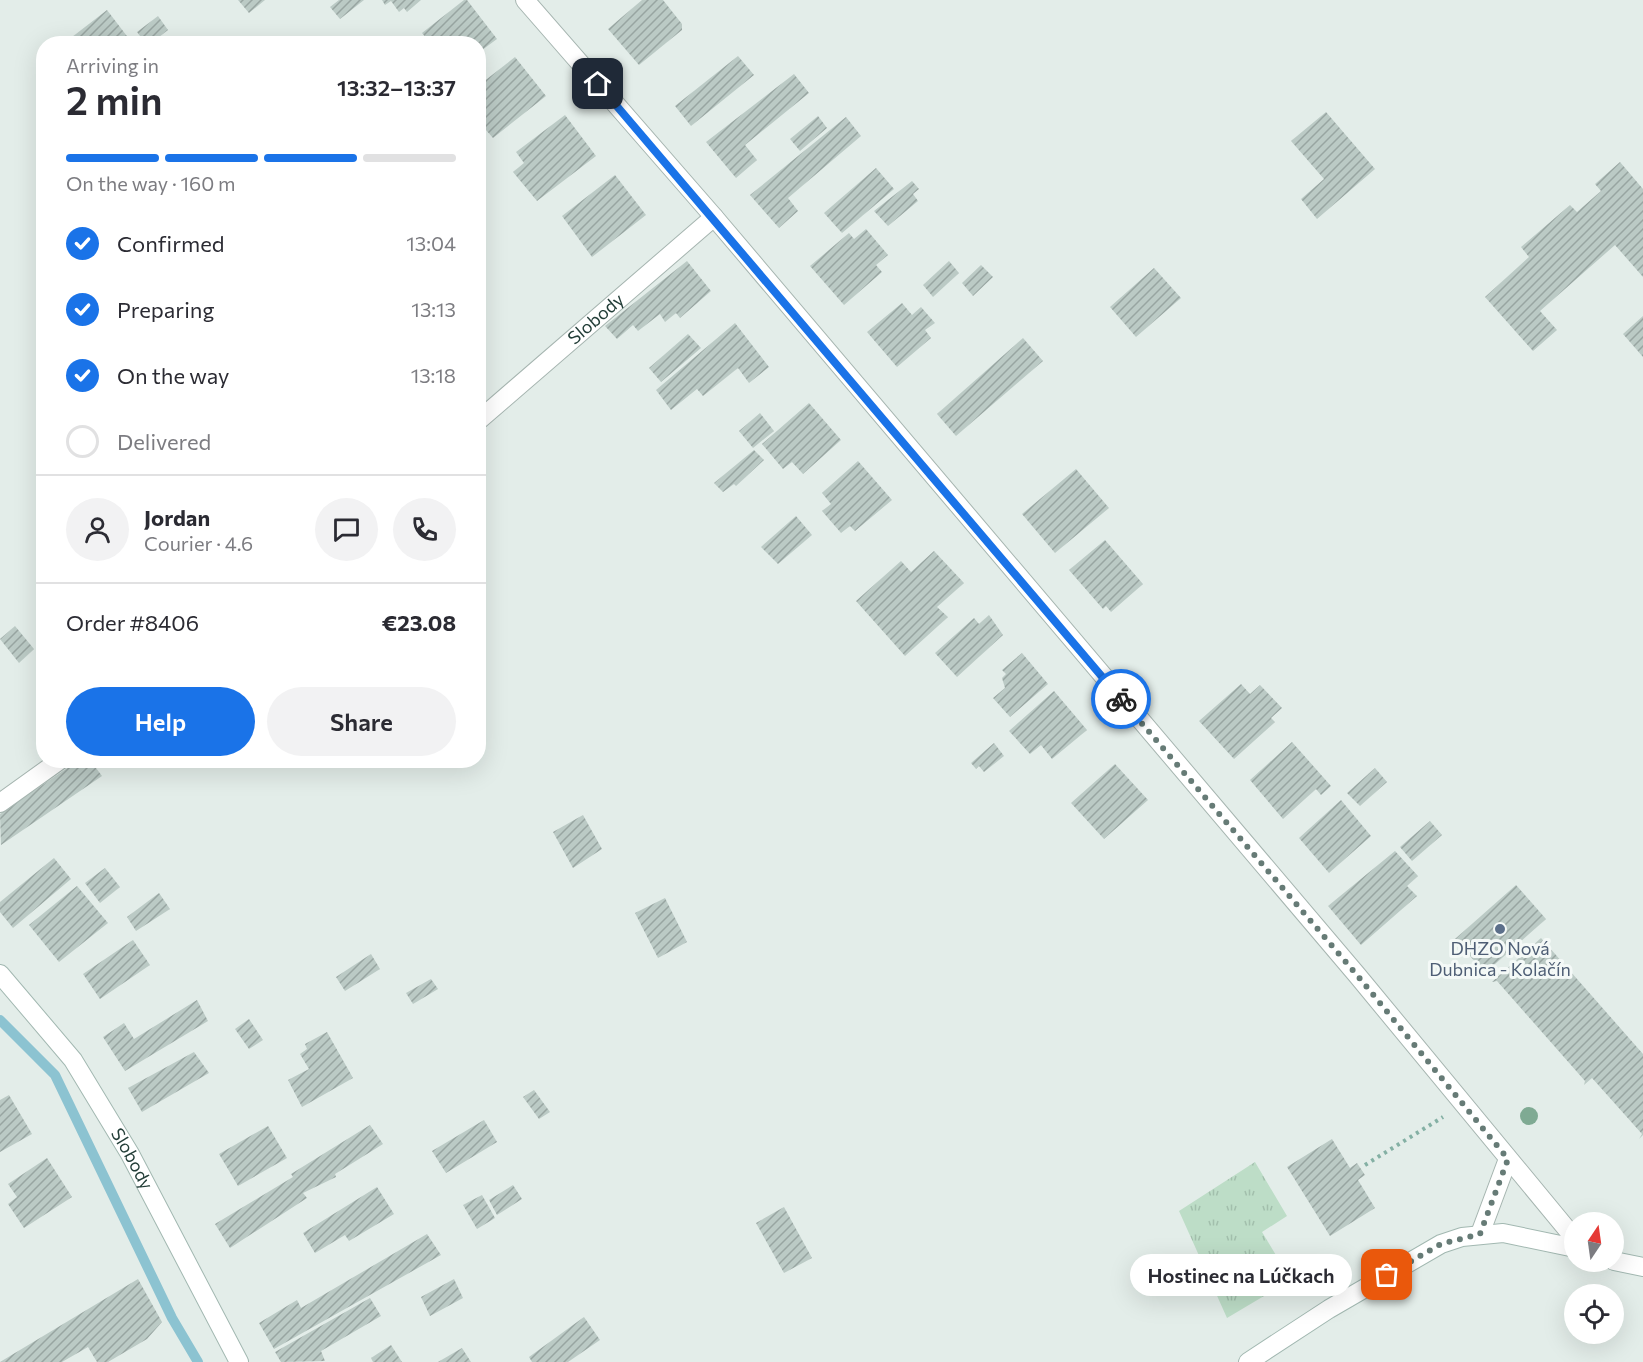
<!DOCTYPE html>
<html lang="en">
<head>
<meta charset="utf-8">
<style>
	body { margin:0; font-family:Commissioner,sans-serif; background:#f2f2f3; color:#2b2b33; height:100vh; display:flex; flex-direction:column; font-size:22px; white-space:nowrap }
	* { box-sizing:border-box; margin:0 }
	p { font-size:20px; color:#7c7c81 }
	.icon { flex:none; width:33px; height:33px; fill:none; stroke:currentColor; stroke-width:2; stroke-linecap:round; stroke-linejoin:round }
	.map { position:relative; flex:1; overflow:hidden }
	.drawer { position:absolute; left:36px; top:36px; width:450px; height:732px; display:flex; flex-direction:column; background:#fff; border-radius:24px; box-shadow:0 6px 24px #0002 }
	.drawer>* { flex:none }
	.needle { width:39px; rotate:13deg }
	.tools { position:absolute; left:1564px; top:1212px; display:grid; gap:12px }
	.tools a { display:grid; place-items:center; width:60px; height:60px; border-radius:50%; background:#fff; box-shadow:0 6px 24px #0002; font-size:30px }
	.pin { position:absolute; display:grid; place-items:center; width:51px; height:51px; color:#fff; margin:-26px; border-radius:12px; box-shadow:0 3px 9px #0006 }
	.courier { position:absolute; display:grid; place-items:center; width:60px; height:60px; margin:-30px; border:4px solid #1a73e8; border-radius:50%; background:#fff; color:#222; box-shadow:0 2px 8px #0007 }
	.bubble { position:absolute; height:42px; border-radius:21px; background:#fff; box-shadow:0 6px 24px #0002; font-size:20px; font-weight:600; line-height:42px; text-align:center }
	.head em { font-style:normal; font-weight:600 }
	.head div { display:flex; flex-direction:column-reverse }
	.head { display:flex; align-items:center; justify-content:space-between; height:102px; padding:0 30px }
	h1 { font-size:39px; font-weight:600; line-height:45px }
	.bar { display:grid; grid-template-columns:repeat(4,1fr); gap:9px 6px; align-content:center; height:72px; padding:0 30px }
	.bar i { height:8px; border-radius:4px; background:#e1e1e2 }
	.bar .on { background:#1a73e8 }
	.bar p { grid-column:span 4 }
	.line { display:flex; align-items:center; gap:15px; padding:0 30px; border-top:2px solid #e1e1e2 }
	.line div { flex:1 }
	.round { display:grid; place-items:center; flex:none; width:63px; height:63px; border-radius:32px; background:#f2f2f3 }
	ol { padding:0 30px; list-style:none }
	li { display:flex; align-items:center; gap:18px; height:66px }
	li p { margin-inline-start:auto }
	li .icon { padding:6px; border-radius:50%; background:#1a73e8; color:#fff; stroke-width:4 }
	li:last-child { color:#7c7c81 }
	li i { width:33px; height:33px; border:3px solid #e1e1e2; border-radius:50% }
	.primary-button { display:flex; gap:12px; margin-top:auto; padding:12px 30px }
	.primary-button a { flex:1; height:69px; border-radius:36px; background:#1a73e8; color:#fff; font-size:24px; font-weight:600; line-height:69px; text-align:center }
	.primary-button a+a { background:#f2f2f3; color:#2b2b33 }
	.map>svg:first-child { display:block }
	.park { fill:url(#park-tufts) }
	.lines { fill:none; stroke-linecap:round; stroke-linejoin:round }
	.stream { stroke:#8cc3d1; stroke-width:10 }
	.building { fill:url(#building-hatch) }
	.street-casing { stroke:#a6b5b0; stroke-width:20 }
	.secondary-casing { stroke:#a2b8b1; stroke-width:20 }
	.path { stroke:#84b0a4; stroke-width:4; stroke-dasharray:3 4.5; stroke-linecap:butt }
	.street { stroke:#fff; stroke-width:18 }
	.secondary { stroke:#fff; stroke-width:18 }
	.tree { fill:#7faa93 }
	.done { stroke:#667b76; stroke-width:6; stroke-dasharray:0 10.8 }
	.route { stroke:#1a73e8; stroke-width:8 }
	.service-dot { fill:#5c6f8a; stroke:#f4f9f7; stroke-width:2 }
	.labels { text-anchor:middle; stroke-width:6; stroke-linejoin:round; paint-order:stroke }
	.street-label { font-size:18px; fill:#233e38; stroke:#f4f9f7 }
	.service-label { font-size:18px; fill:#4e5e75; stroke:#f4f9f7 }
</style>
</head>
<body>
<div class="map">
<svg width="1643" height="1362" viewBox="0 0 1643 1362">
	<defs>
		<pattern id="park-tufts" width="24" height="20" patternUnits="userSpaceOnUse" patternTransform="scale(1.5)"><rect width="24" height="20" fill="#bdddc7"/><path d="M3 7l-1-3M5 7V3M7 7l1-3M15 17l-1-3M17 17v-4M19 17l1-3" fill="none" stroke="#a2bfac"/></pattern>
		<pattern id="building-hatch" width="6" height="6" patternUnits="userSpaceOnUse" patternTransform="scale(1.5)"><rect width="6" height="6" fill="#bbcac5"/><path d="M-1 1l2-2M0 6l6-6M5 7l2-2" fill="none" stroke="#98a5a1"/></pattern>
	</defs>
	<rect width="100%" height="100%" fill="#e3ede9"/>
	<polygon class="park" points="1255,1162 1287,1216 1262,1232 1291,1280 1227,1318 1179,1211"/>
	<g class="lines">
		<polyline class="stream" points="0,1020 55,1075 172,1318 198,1362"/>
	</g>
	<g class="building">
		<polygon points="238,0 265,0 249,13"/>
		<polygon points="339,0 364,0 340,19 330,7"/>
		<polygon points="382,0 421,0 407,12 404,8 399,12 391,1 385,5"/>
		<polygon points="464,0 467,0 497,39 478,53 478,44 431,44 422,33"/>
		<polygon points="642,0 663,0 682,24 682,30 639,65 608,29"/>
		<polygon points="107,10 133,44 63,44"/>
		<polygon points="158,16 168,30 150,44 146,44 137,32"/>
		<polygon points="738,56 754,75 691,126 675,106"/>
		<polygon points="515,57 546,96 493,138 478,121 481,104 478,86"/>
		<polygon points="794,74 809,93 745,145 757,160 736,178 706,142"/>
		<polygon points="1326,112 1375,169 1317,219 1301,199 1324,179 1291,141"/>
		<polygon points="565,115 596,156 537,201 513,172 524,163 516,152"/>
		<polygon points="818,116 827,128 800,151 790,139"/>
		<polygon points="846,117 861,136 788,198 798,211 779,228 750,195"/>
		<polygon points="1620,162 1643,189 1643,277 1615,245 1540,311 1557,330 1533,351 1485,297 1529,257 1521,247 1570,205 1577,212 1601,191 1595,184"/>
		<polygon points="876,168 894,189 842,233 824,213"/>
		<polygon points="615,175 646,215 592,257 562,216"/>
		<polygon points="912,181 919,189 913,194 918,201 888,226 874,211"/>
		<polygon points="866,229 888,255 876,265 882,272 844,305 810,266 849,233 854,239"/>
		<polygon points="687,261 711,291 680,318 676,313 665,322 660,314 638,331 633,325 617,339 605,326"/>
		<polygon points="949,261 959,273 933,297 923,285"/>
		<polygon points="981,265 993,277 973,296 962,283"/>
		<polygon points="1154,268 1181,298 1136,337 1110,307"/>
		<polygon points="902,303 912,315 921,307 935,323 925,330 931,338 897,367 867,332"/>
		<polygon points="1643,316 1643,357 1623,334"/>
		<polygon points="735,323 769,367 749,383 738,368 703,396 697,389 671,410 656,390"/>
		<polygon points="688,334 701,348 661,382 649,368"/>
		<polygon points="1023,338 1043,361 956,436 937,414"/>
		<polygon points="809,403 841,440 803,474 792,462 783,469 762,444"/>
		<polygon points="760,413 774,431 753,448 739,431"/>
		<polygon points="754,450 764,460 736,486 734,484 723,492 714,483"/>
		<polygon points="858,461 892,500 855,531 850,526 841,533 822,511 831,504 822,493"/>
		<polygon points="1076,469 1109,508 1055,553 1022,514"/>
		<polygon points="796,516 812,535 778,564 761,547"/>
		<polygon points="1105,540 1143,584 1111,612 1106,606 1103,609 1069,570"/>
		<polygon points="934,551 964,583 937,607 948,617 905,656 856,601 901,561 911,572"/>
		<polygon points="989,615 1003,635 957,677 935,653 974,618 979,624"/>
		<polygon points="15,626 34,649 19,663 0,639"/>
		<polygon points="1022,653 1048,684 1010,717 993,698 1005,688 1002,678 1006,674 1002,670"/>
		<polygon points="1241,684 1250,694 1260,685 1282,708 1271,718 1275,722 1234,759 1199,721"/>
		<polygon points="1054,691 1087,730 1052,759 1041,745 1030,754 1009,731"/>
		<polygon points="1292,742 1331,786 1321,795 1316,789 1283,819 1250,780"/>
		<polygon points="994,743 1004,756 984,772 979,766 976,769 971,763"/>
		<polygon points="79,760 90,760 102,776 1,845 0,814"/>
		<polygon points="1115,764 1148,800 1104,839 1071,803"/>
		<polygon points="1375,768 1387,782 1360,806 1347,793"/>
		<polygon points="1341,800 1371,836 1329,873 1299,838"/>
		<polygon points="583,815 602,849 573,868 553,832"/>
		<polygon points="1430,821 1442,835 1412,861 1400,847"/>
		<polygon points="1395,851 1418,876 1407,886 1417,896 1361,945 1328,906"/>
		<polygon points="54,858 71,879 13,928 0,912 0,902"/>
		<polygon points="105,868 120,887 100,903 85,883"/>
		<polygon points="1516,885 1546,919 1485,973 1455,939"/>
		<polygon points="77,886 108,923 59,962 29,925"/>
		<polygon points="159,893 170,909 136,931 127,917"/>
		<polygon points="665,898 687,942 658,958 635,913"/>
		<polygon points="1541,938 1643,1054 1643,1135 1639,1139 1642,1134 1592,1078 1584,1085 1585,1081 1497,981 1492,982"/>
		<polygon points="133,940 150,965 100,999 83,974"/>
		<polygon points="371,954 380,969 345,991 336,977"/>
		<polygon points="431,979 438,989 413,1004 406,993"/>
		<polygon points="197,1000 208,1021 125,1071 103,1037 124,1023 134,1039"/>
		<polygon points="249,1019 263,1040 249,1049 235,1029"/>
		<polygon points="327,1032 353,1078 302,1107 288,1080 309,1069 300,1054 307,1049 305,1044"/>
		<polygon points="194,1052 209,1073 142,1112 128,1088"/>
		<polygon points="534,1090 550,1112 539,1119 523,1097"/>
		<polygon points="9,1095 32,1134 0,1152 0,1100"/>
		<polygon points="484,1120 497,1142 446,1173 432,1151"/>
		<polygon points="370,1125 383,1144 335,1174 336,1177 303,1193 307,1198 230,1248 215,1224 293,1177 291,1174"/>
		<polygon points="268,1126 287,1158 238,1186 219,1154"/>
		<polygon points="1332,1139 1350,1168 1357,1163 1365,1175 1358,1180 1375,1208 1330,1236 1287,1167"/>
		<polygon points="47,1158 72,1197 24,1228 8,1204 17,1197 8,1184"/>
		<polygon points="513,1185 522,1199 497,1215 489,1200"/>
		<polygon points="377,1187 394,1214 349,1241 345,1235 315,1253 303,1233"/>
		<polygon points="482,1195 495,1218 477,1229 463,1205"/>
		<polygon points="784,1207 812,1258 784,1273 756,1223"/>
		<polygon points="427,1234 441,1255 274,1349 259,1323 297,1300 301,1308"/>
		<polygon points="138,1279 162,1322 147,1339 108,1362 97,1362 88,1347 62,1362 0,1362"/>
		<polygon points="454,1279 463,1298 430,1316 421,1297"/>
		<polygon points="370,1298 381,1316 321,1351 325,1361 281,1362 275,1352"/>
		<polygon points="584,1317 600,1340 568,1362 532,1362 529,1357"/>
		<polygon points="391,1345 402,1362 373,1362 371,1358"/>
		<polygon points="462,1348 471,1362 438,1362"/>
	</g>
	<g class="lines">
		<defs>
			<g id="street">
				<polyline points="525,0 714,217 1357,975 1575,1239"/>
				<path id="s1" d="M478 421 714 217"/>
				<polyline points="0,803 60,760"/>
				<polyline points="1480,1234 1508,1159"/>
			</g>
			<g id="secondary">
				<path id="s2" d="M0 974 73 1060 130 1154 239 1362"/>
				<polyline points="1614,1261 1643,1267"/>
				<polyline points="1248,1362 1329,1309 1441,1244 1462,1237 1503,1233 1575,1248"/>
			</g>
		</defs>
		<use href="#street" class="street-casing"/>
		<use href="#secondary" class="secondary-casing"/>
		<polyline class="path" points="1365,1165 1443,1117"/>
		<use href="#street" class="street"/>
		<use href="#secondary" class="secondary"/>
	</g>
	<circle class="tree" cx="1529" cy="1116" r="9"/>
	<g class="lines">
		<polyline class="done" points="1121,699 1357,975 1508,1159 1480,1234 1441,1244 1387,1275"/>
		<polyline class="route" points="598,84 1121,699"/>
	</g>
	<circle class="service-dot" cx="1500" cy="929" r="6"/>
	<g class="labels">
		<g class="street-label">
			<text dy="6" stroke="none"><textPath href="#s1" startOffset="156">Slobody</textPath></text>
			<text dy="6" stroke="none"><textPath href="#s2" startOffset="228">Slobody</textPath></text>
		</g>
		<g class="service-label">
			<text x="1500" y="955">DHZO Nová<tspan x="1500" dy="21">Dubnica - Kolačín</tspan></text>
		</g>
	</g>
</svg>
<div class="tools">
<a><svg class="needle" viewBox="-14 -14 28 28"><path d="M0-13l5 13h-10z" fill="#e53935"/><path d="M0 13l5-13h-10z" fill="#7c7c81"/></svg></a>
<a><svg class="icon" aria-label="locate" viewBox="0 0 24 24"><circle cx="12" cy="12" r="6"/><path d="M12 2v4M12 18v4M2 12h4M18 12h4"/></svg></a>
</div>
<div class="pin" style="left:1387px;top:1275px;background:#ea580c"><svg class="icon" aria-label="bag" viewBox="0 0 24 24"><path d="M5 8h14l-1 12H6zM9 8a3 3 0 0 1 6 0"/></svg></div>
<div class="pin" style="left:598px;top:84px;background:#1f2937"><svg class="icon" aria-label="home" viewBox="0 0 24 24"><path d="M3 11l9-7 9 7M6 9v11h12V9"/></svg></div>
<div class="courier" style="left:1121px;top:699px"><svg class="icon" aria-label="bike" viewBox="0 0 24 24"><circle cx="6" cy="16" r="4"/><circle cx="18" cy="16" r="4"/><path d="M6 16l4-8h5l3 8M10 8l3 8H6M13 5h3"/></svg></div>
<div class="bubble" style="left:1130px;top:1254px;width:222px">Hostinec na Lúčkach</div>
<section class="drawer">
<div class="head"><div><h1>2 min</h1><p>Arriving in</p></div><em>13:32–13:37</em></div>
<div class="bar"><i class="on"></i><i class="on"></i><i class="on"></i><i></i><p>On the way · 160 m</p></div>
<ol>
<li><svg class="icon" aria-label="check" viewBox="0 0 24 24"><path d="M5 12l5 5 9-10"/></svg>Confirmed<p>13:04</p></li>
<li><svg class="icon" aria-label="check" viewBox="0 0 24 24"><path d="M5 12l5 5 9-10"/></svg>Preparing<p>13:13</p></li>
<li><svg class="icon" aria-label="check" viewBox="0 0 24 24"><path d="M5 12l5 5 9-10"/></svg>On the way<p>13:18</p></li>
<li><i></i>Delivered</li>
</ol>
<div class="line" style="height:108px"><a class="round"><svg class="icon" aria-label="person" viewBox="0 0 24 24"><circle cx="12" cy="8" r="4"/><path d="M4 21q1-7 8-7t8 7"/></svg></a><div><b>Jordan</b><p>Courier · 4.6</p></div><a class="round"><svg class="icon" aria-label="chat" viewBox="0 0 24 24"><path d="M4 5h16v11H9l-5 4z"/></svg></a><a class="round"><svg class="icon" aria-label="phone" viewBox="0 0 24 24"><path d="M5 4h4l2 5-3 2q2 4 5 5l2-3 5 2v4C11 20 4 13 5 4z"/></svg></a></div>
<div class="line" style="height:78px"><div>Order #8406</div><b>€23.08</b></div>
<div class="primary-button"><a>Help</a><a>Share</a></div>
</section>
</div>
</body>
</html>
